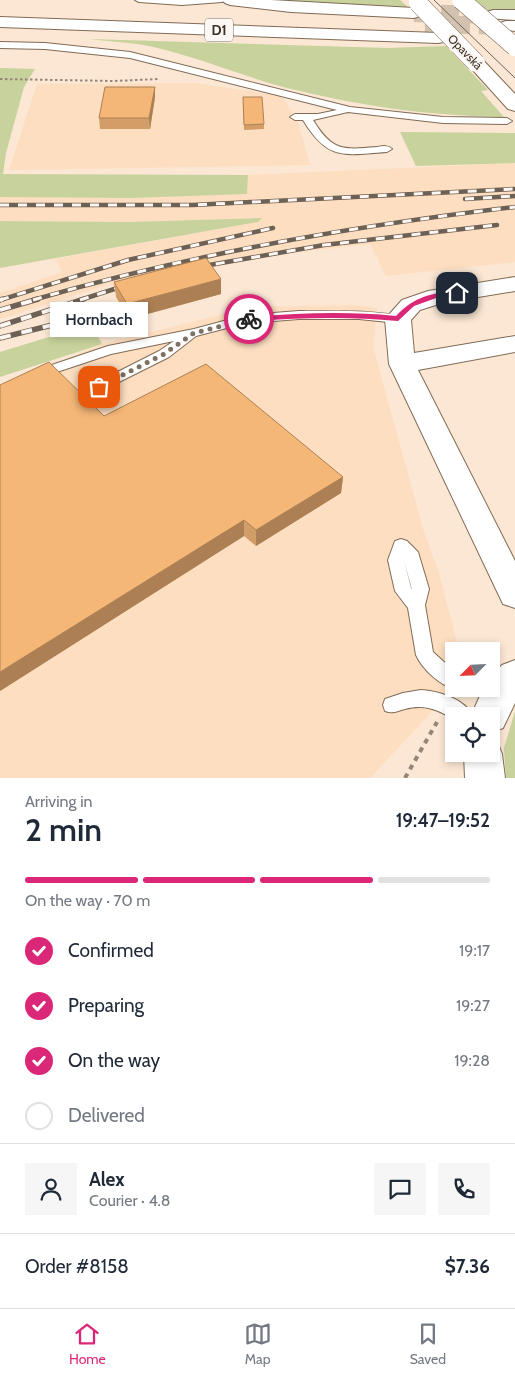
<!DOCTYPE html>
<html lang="en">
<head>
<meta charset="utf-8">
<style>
	body { margin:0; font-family:Cabin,sans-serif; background:#f6f6f7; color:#1f2937; height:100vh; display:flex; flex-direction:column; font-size:19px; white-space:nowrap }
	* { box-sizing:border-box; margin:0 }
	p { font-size:16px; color:#747a83 }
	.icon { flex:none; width:28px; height:28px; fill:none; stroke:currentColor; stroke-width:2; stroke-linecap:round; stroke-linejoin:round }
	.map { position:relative; height:778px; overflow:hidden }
	.sheet { display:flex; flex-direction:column; background:#fff; flex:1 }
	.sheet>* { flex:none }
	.needle { width:32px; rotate:246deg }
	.tools { position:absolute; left:445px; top:642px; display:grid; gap:10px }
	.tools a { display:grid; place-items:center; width:55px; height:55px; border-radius:0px; background:#fff; box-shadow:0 2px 8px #0003; font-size:25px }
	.pin { position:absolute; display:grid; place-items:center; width:42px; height:42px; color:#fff; margin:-21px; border-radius:10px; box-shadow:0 2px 8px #0006 }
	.courier { position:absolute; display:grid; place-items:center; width:50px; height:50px; margin:-25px; border:4px solid #db2777; border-radius:50%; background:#fff; color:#222; box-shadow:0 1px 6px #0007 }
	.bubble { position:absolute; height:35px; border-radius:0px; background:#fff; box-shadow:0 2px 8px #0003; font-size:16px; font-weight:600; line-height:35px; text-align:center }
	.headline em { font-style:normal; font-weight:600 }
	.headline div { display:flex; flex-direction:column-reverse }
	.headline { display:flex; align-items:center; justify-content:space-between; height:85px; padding:0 25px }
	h1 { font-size:32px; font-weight:600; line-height:38px }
	.bar { display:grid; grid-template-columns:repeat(4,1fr); gap:8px 5px; align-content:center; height:60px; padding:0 25px }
	.bar i { height:6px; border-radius:4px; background:#e0e1e3 }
	.bar .selected { background:#db2777 }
	.bar p { grid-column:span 4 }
	.line { display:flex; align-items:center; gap:12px; padding:0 25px; border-top:1px solid #e0e1e3 }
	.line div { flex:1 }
	.round { display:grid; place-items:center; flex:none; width:52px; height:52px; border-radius:0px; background:#f6f6f7 }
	ol { padding:0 25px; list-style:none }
	li { display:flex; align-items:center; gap:15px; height:55px }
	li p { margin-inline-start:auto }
	li .icon { padding:5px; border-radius:50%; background:#db2777; color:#fff; stroke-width:4 }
	li:last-child { color:#747a83 }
	li i { width:28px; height:28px; border:2px solid #e0e1e3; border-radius:50% }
	.menu { display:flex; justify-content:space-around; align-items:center; height:70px; border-top:1px solid #e0e1e3; background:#fff; font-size:14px; color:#747a83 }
	.menu a { display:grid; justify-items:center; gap:2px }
	.menu .selected { color:#db2777 }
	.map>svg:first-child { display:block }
	.built { fill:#fddec0 }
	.green { fill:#c7d29c }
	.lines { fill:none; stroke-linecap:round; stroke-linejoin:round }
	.secondary-tunnel { stroke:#d4c2b1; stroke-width:18; stroke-dasharray:18 9; stroke-linecap:butt }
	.motorway-tunnel { stroke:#d4c2b1; stroke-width:18; stroke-dasharray:18 9; stroke-linecap:butt }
	.service-casing { stroke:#816b56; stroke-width:2 }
	.minor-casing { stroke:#816b56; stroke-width:2 }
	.tertiary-casing { stroke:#816b56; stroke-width:2 }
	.secondary-casing { stroke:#816b56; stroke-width:2 }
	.motorway-casing { stroke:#816b56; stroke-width:2 }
	.path-far1 { stroke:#948577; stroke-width:2; stroke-dasharray:2.5 2.5; stroke-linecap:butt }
	.path { stroke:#948577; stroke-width:4; stroke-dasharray:5 5; stroke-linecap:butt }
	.service { fill:#fff; fill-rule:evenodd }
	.minor { fill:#fff; fill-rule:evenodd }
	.tertiary { fill:#fff; fill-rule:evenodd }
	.secondary { fill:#fff; fill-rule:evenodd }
	.motorway { fill:#fff; fill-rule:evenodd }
	.tram { stroke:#6d6054; stroke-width:1 }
	.rail-far1-casing { stroke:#6d6054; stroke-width:4.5 }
	.rail-casing { stroke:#6d6054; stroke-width:5.5 }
	.rail-far1 { stroke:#fcf7f2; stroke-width:3; stroke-dasharray:9; stroke-linecap:butt }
	.rail { stroke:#fcf7f2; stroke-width:4; stroke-dasharray:11; stroke-linecap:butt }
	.secondary-bridge-casing { stroke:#816b56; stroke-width:19; stroke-linecap:butt }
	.secondary-bridge { stroke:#fff; stroke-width:18 }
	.wall { fill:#d39d67 }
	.shaded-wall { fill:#ac8054 }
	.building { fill:#f5b778; stroke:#ac8054 }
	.route { fill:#db2777 }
	.done { stroke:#7e7063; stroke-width:5; stroke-dasharray:0 9 }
	.labels { text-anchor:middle; stroke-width:5; stroke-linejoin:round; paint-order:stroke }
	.far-street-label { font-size:12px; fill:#3a3027; stroke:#fcf7f2 }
	.shield { fill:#fcf7f2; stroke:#746c64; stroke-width:1 }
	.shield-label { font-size:14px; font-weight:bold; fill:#3a3027 }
</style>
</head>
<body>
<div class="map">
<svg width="515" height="778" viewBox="0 0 515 778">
	<rect width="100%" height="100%" fill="#fbe7d3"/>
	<g class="built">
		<polygon points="196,83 282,96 298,122 310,165 9,170 37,84"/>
		<polygon points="515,163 515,262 386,276 370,244 282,254 205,269 118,296 110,284 0,319 0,293 62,272 55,259 258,222 261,218 128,222 0,221 0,197 132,198 247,194 248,175"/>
		<polygon points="353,305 377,308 373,347 424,532 439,573 459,651 454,651 454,674 445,698 370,778 0,778 0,386 102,344 253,307"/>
	</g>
	<g class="green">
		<polygon points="264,0 400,0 409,8"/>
		<polygon points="475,0 515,0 515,12 489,11"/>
		<path d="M89 39 388 48 446 46 488 90 481 91 504 117C430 116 359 106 287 88 242 76 198 57 153 47 132 42 110 42 89 39Z"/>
		<polygon points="0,68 35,69 24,87 6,153 3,174 248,175 247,194 132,198 0,197"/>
		<polygon points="400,132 515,133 515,163 416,166"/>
		<polygon points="262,218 258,222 0,268 0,221 128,222"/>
		<polygon points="91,324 102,344 0,377 0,352"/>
		<polygon points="515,711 515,778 506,778 504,748"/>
	</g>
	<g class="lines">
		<polyline class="secondary-tunnel" points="414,13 493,15"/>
		<polyline class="motorway-tunnel" points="425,24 506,26"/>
		<defs>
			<g id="service">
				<polygon points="135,0 226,0 222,2 182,5 139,2"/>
				<path d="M0 42 45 43 130 52 350 107 443 117 507 118 512 121 507 124 443 123 348 112 313 120C332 151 342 150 377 147 383 146 388 145 392 149L387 152C343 155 328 161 303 120H295L290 117 295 114H318L337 110 130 58 45 49 0 48Z"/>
				<path d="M299 311C316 311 396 309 404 319L398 323 359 319H299L246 323 196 336 169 357 99 392 94 390 92 387 94 384 159 351 174 341 111 354 39 378 34 377 32 374 34 371 108 346 194 329 246 315Z"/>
				<path d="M401 539 407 541 418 552 429 589 425 605 433 652 454 671V689C439 684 423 670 416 655L408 608 395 591 388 560 395 541ZM404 560 412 590 411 588Z"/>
				<path d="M421 690C438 691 466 699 472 716H454V720C438 709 424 704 405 709 397 711 393 714 385 711L383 705 385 699 403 693Z"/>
			</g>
			<polygon id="minor" points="515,277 515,291 442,303 420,310 411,320 414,353 515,336 515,352 418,370 515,561 515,608 503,604 389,364 385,319 402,300 428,291"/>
			<g id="tertiary">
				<polygon points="515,660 515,703 503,728 491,733 491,716 471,716 483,689 491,689 491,677 502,665"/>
				<polygon points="491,739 497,741 502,754 505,778 465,778 464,754 491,754"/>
			</g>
			<g id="secondary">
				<polygon points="222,0 271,0 414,8 420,10 422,13 420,16 414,18 291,12 230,5 225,3"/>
				<polygon points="493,10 515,10 515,20 487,18 485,15 487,12"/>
				<polygon points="476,58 482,59 515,94 515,111 508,109 470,67 467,63 470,59"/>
			</g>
			<g id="motorway">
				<polygon points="0,17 438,33 444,34 446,38 444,42 438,43 0,27"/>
				<polygon points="506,21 515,21 515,31 500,29 498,26 500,23"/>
			</g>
		</defs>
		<use href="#service" class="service-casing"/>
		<use href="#minor" class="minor-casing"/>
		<use href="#tertiary" class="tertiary-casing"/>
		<use href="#secondary" class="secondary-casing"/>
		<use href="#motorway" class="motorway-casing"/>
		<polyline class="path-far1" points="0,79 114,81 159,79"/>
		<polyline class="path" points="405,778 437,722"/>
		<use href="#service" class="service"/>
		<use href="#minor" class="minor"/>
		<use href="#tertiary" class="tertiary"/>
		<use href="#secondary" class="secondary"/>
		<use href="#motorway" class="motorway"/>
		<polyline class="tram" points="434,0 515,78"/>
		<defs>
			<g id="rail-far1">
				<polyline points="465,199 515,196"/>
				<polyline points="0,205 193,205 515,189"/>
				<polyline points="198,267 324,245 497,225"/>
				<polyline points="0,300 128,260 273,228"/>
				<path d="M33 300C191 254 352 226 515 207"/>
				<polyline points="80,300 127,285"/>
			</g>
			<g id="rail">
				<polyline points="0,300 3,299"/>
				<polyline points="0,310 38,299"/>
				<polyline points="0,326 84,299"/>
				<polyline points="0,338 136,304"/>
			</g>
		</defs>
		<use href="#rail-far1" class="rail-far1-casing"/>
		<use href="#rail" class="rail-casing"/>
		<use href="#rail-far1" class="rail-far1"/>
		<use href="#rail" class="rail"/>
		<defs>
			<g id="secondary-bridge">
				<polyline points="461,0 515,47"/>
				<polyline points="418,3 476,63"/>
			</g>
		</defs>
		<use href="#secondary-bridge" class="secondary-bridge-casing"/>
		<use href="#secondary-bridge" class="secondary-bridge"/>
	</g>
	<g class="wall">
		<polygon points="155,87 155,97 150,129 100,129 99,118"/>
		<polygon points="243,97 264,124 264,129 244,130"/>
		<polygon points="114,282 221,294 129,319 116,297"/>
		<polygon points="104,416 343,477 341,493 256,546 244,536 0,691"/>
	</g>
	<g class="shaded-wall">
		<polygon points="155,87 155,97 150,129 149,118"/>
		<polygon points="221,279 221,294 129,319 127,304"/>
		<polygon points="343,477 341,493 256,546 256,530"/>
		<polygon points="244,520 244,536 0,691 0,672"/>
	</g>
	<g class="building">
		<polygon points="105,87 155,87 149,118 99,118"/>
		<polygon points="243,97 262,97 264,124 244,125"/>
		<polygon points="206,258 221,279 127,304 114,282"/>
		<polygon points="49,362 104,416 206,364 343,477 256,530 244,520 0,672 0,385"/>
	</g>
	<path class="route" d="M457 290 460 293 459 294 439 297 414 306 398 321C348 316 299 318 249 321L246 319 249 317C299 313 347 311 396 316 415 296 430 294 457 290Z"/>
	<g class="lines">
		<polyline class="done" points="99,387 164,354 194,333 249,319"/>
	</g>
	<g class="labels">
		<g class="far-street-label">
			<text transform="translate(465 52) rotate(46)" y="4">Opavská</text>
		</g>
		<rect class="shield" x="205" y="18.5" width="28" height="23" rx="4"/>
		<g class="shield-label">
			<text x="219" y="35">D1</text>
		</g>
	</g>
</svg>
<div class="tools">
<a><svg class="needle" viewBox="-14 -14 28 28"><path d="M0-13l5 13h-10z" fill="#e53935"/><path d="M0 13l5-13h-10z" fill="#747a83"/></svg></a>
<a><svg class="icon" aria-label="locate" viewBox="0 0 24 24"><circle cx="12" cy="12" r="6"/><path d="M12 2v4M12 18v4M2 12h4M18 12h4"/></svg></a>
</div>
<div class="pin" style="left:99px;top:387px;background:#ea580c"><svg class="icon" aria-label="bag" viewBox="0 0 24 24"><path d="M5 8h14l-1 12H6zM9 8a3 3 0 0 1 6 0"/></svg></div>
<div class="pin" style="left:457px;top:293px;background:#1f2937"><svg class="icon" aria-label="home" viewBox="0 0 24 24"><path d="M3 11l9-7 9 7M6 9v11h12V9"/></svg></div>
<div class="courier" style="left:249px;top:319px"><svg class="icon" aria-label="bike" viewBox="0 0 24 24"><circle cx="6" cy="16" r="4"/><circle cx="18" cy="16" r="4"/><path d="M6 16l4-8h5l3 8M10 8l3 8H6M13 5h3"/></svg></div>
<div class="bubble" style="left:50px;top:302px;width:98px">Hornbach</div>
</div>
<section class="sheet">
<div class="headline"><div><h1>2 min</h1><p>Arriving in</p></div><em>19:47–19:52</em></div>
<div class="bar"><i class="selected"></i><i class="selected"></i><i class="selected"></i><i></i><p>On the way · 70 m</p></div>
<ol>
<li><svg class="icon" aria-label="check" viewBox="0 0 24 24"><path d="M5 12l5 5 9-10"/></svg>Confirmed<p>19:17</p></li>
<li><svg class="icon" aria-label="check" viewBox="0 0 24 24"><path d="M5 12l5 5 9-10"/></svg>Preparing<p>19:27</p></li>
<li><svg class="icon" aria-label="check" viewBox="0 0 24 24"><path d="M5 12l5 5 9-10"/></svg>On the way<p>19:28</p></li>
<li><i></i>Delivered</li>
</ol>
<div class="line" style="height:90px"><a class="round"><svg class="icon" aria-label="person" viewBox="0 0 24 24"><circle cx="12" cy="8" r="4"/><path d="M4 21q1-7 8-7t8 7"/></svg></a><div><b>Alex</b><p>Courier · 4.8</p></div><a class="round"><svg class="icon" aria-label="chat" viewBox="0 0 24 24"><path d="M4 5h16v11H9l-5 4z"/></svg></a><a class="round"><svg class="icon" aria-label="phone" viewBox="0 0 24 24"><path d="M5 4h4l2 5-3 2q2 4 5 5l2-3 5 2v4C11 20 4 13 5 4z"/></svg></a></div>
<div class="line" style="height:65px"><div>Order #8158</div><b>$7.36</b></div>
</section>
<nav class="menu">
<a class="selected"><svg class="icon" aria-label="home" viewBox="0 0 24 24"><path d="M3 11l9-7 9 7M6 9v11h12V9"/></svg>Home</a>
<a><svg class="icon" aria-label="map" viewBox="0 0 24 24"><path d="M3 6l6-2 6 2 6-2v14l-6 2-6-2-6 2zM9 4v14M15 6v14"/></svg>Map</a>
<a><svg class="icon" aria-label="saved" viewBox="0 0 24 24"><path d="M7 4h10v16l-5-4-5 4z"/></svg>Saved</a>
</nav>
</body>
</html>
